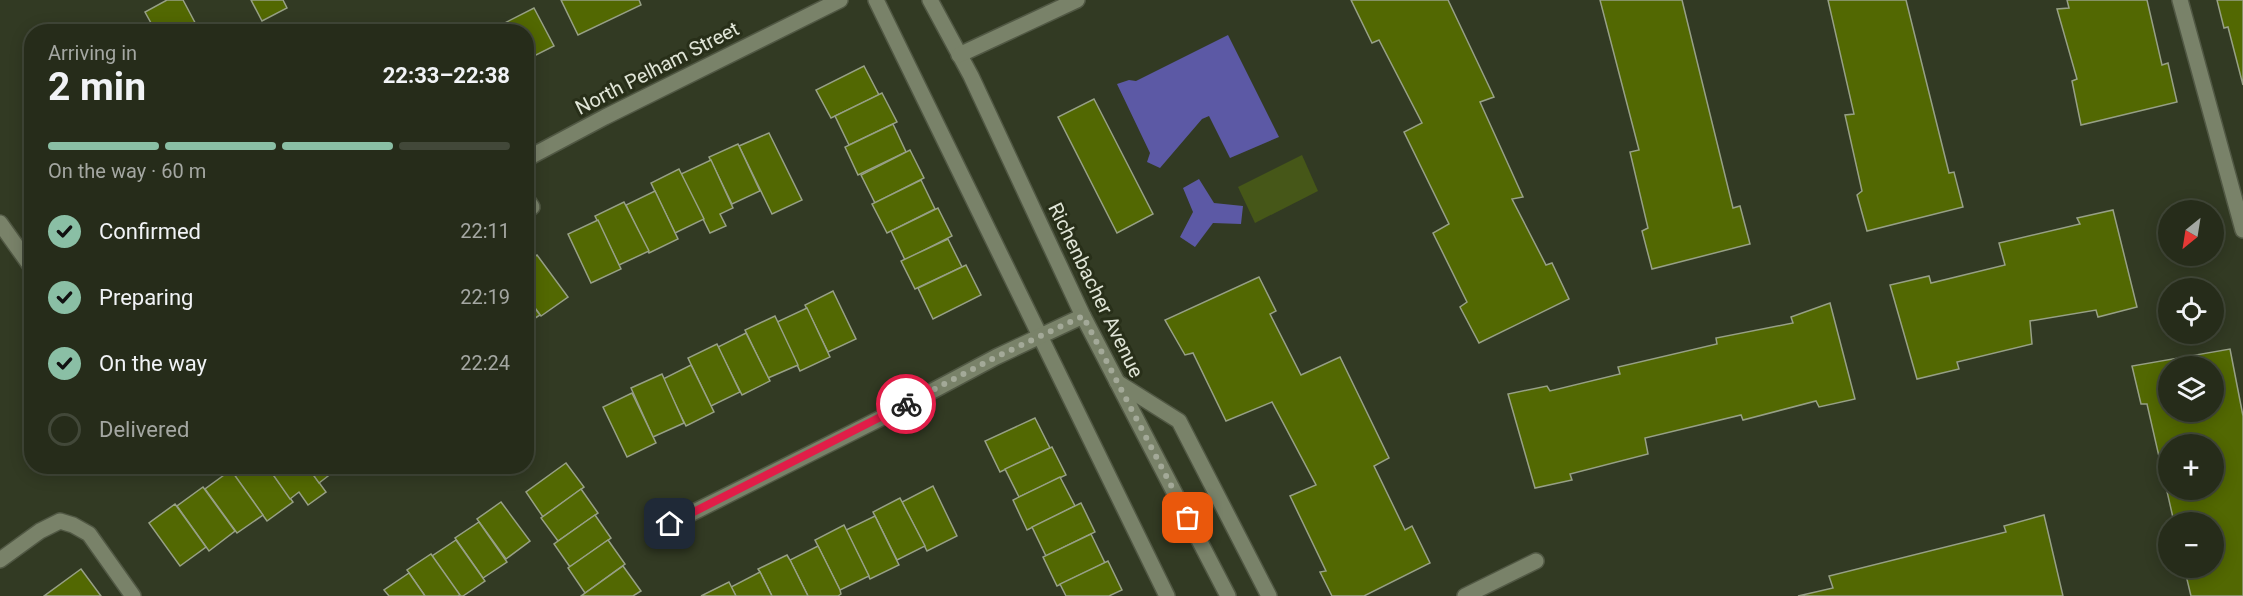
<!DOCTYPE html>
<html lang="en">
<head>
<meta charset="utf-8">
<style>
	body { margin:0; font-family:Roboto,sans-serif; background:#2e3423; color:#f1f3f6; height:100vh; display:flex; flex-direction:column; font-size:22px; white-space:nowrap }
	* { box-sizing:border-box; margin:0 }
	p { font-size:20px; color:#a4a7a2 }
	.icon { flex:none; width:33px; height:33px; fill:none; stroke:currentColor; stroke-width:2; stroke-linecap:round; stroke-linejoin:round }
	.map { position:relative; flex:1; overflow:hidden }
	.details { position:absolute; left:24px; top:24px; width:510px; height:450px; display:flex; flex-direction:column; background:#262c1a; border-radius:24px; box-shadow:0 3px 15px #0003,0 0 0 2px #424839 }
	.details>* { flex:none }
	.needle { width:39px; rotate:210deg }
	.buttons { position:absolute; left:2158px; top:200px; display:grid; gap:12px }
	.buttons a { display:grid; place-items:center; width:66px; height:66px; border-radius:50%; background:#262c1a; box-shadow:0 3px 15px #0003,0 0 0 2px #424839; font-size:30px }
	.pin { position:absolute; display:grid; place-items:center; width:51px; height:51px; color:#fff; margin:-26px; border-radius:12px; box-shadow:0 3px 9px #0006 }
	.courier { position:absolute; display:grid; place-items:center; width:60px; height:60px; margin:-30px; border:4px solid #e11d48; border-radius:50%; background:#fff; color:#222; box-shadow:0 2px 8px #0007 }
	.headline em { font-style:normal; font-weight:700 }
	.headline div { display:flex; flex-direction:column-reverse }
	.headline { display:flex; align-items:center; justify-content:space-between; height:102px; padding:0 24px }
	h1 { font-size:39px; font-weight:700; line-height:45px }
	.bar { display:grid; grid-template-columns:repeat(4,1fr); gap:9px 6px; align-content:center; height:72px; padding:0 24px }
	.bar i { height:8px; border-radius:4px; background:#424839 }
	.bar .selected { background:#8abfa5 }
	.bar p { grid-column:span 4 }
	ol { padding:0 24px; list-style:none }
	li { display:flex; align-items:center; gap:18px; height:66px }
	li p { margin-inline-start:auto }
	li .icon { padding:6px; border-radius:50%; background:#8abfa5; color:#111; stroke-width:4 }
	li:last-child { color:#a4a7a2 }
	li i { width:33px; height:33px; border:3px solid #424839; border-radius:50% }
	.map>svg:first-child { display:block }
	.green { fill:#465718 }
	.water { fill:#5c59a5 }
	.building { fill:#526802; stroke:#97a086; stroke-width:1.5; fill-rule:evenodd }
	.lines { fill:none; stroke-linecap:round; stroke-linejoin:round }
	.minor-casing { stroke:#515844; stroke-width:18 }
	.path { stroke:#858c79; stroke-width:4; stroke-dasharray:1.5 4.5; stroke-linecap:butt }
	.minor { stroke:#798269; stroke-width:15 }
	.done { stroke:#a3a998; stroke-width:6; stroke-dasharray:0 10.8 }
	.route { stroke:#e11d48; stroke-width:8 }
	.labels { text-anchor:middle; stroke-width:6; stroke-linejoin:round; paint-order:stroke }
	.street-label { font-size:20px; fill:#e0e5d7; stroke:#282f19 }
</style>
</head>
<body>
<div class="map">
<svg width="2243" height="596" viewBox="0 0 2243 596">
	<rect width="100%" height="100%" fill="#323a23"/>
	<polygon class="green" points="1302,155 1318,191 1255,223 1238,187"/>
	<g class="water">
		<polygon points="1228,35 1279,137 1230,158 1209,116 1202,119 1160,168 1147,162 1150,153 1117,84 1129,80 1136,81"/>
		<polygon points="1199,179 1214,203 1243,206 1241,224 1213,223 1195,247 1180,237 1193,212 1183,188"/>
	</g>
	<g class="building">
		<polygon points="167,0 183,0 200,32 156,32 145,12"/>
		<polygon points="251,0 283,0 287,8 262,21"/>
		<polygon points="561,0 639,0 641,5 578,35"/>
		<polygon points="1351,0 1448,0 1494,97 1480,102 1523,197 1512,199 1546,265 1552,263 1569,299 1479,343 1460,307 1467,302 1433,233 1449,224 1404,132 1422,123 1379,40 1372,43"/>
		<polygon points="1600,0 1682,0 1733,208 1740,206 1750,244 1652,269 1642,231 1648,228 1630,152 1639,150"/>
		<polygon points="1828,0 1906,0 1949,173 1954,172 1963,207 1867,231 1857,195 1862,191 1845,115 1854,114"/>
		<polygon points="2067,0 2147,0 2162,65 2168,63 2177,102 2081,125 2072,81 2077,79 2057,9 2069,8"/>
		<polygon points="2217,0 2243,0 2243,85 2228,27 2224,28"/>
		<polygon points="534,8 554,46 526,60 526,32 487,32"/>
		<polygon points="864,66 879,95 831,118 816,90"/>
		<polygon points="882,93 897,122 849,145 835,116"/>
		<polygon points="1094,99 1153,214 1117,233 1058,117"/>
		<polygon points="893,124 906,152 858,175 845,147"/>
		<polygon points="769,133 802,200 772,214 739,146"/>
		<polygon points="738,144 760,191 732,204 709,157"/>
		<polygon points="910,150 924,178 875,203 861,175"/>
		<polygon points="711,160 733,208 720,214 726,226 710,233 681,174"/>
		<polygon points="679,169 704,219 675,233 651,183"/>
		<polygon points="921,180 935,209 887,233 872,204"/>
		<polygon points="655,191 678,239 649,253 626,205"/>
		<polygon points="624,202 649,251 619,265 595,216"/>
		<polygon points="938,208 952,236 905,260 891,231"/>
		<polygon points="2113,210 2137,307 2098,317 2096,310 2030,321 2032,344 1957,362 1959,369 1917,379 1890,285 1929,276 1931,283 2005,265 1999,243 2080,224 2077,218"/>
		<polygon points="598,220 621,269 591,283 568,234"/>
		<polygon points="948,239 962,267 915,289 901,261"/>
		<polygon points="537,255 568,297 541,316 526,296 526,262"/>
		<polygon points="966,265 981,295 933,319 918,288"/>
		<polygon points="1259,277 1276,311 1270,314 1301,375 1340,357 1389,458 1374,466 1405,530 1412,526 1430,563 1364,596 1332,596 1320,572 1326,571 1290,496 1316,485 1272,402 1226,421 1193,353 1185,355 1165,320"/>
		<polygon points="833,291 856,339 828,352 805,305"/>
		<polygon points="526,296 540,315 526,324"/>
		<polygon points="1830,303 1855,399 1819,407 1816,401 1743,420 1741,415 1645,438 1648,454 1570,474 1572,480 1535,488 1508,394 1547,386 1550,391 1620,374 1618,367 1717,344 1716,338 1793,323 1791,317"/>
		<polygon points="807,308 830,357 800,371 777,322"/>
		<polygon points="775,316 798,365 768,378 745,330"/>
		<polygon points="746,333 770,381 742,395 718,347"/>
		<polygon points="717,344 740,392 711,406 688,358"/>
		<path d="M2230 349 2243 416V596H2191L2184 567H2214V522H2174L2147 404H2141L2132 366ZM2169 366H2214V411H2169ZM2169 444H2214V489H2169Z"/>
		<polygon points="691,365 714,412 686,426 663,379"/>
		<polygon points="662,374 684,423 653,437 631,388"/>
		<polygon points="632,393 656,443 627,457 603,407"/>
		<polygon points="1035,418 1050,448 1000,472 985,441"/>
		<polygon points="1052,447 1066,475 1019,497 1005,469"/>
		<polygon points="566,463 584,487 543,517 526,492"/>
		<polygon points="231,466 267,466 293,502 267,521 229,468"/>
		<polygon points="267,466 307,466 326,492 308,505 299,492 290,499"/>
		<polygon points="307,466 341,466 319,483"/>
		<polygon points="231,470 263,515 237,533 205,489"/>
		<polygon points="1060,477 1075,506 1027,530 1013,500"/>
		<polygon points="933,486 957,536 927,551 902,502"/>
		<polygon points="203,487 235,531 209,551 177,506"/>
		<polygon points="581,489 598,513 558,541 541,518"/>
		<polygon points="900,498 925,546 897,560 873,512"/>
		<polygon points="501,502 530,541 506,559 477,519"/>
		<polygon points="1081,503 1095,532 1046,556 1032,527"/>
		<polygon points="175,504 206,547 180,566 149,523"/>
		<polygon points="595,515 611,538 570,567 554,544"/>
		<polygon points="2044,515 2063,596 1798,596 1833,588 1829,576 2006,532 2004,526"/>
		<polygon points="875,516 899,565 870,579 846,530"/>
		<polygon points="479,522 507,562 483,578 455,538"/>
		<polygon points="844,525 869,576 840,590 815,540"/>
		<polygon points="1091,534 1105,563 1057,586 1043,557"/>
		<polygon points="456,540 485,581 463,596 460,596 432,556"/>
		<polygon points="608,540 625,564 585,593 568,568"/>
		<polygon points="818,546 840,590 841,594 838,596 808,596 790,560"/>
		<polygon points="431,554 460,595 458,596 425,596 407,570"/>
		<polygon points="787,555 790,560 808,596 772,596 760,572 758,569"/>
		<polygon points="1108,561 1122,590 1109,596 1066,596 1060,584"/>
		<polygon points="623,566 641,591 633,596 581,596"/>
		<polygon points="81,569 101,596 44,596"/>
		<polygon points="760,572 772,596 736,596 731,587"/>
		<polygon points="409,573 425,596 389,596 384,590"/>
		<polygon points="729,582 736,596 701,596"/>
	</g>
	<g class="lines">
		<defs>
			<g id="minor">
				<polyline points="876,0 1167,596"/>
				<polyline points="930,0 971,76 1083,316 1228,596"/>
				<polyline points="2180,0 2243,230"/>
				<polyline points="959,55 1077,0"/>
				<polyline points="526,159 605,117 840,0"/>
				<polyline points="526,198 532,207"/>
				<polyline points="0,223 32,268"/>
				<polyline points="1117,382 1179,421 1269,596"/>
				<polyline points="670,524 893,412 996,357 1083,316"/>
				<polyline points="0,560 40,531 60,521 73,525 89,534 133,596"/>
				<polyline points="1465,596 1536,561"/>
			</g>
		</defs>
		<use href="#minor" class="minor-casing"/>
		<polyline class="path" points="67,470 67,466"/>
		<use href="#minor" class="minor"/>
	</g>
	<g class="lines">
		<polyline class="done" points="906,404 996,357 1083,316 1188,518"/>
		<polyline class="route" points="670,524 906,404"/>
	</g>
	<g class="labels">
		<g class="street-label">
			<text transform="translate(657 68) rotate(-27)" y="7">North Pelham Street</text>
			<text transform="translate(1096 290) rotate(64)" y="7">Richenbacher Avenue</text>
		</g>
	</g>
</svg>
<div class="buttons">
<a><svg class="needle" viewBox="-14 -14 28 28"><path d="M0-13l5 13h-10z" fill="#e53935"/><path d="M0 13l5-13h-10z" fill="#a4a7a2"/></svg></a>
<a><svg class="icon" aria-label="locate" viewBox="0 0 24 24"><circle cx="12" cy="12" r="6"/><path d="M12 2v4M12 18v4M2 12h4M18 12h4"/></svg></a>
<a><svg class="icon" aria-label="layers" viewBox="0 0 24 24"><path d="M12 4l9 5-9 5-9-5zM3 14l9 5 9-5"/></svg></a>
<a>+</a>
<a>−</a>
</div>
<div class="pin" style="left:1188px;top:518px;background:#ea580c"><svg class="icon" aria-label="bag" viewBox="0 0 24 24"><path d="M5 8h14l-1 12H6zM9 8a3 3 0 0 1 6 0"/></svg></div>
<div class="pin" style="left:670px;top:524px;background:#1f2937"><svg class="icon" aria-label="home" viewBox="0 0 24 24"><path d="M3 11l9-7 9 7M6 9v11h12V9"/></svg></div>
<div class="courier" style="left:906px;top:404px"><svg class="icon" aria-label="bike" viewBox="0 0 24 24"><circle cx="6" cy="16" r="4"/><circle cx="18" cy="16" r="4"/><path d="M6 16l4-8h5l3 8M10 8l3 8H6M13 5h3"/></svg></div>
<section class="details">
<div class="headline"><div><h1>2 min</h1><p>Arriving in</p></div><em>22:33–22:38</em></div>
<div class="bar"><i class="selected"></i><i class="selected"></i><i class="selected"></i><i></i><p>On the way · 60 m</p></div>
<ol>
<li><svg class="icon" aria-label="check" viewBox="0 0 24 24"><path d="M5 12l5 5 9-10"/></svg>Confirmed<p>22:11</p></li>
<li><svg class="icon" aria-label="check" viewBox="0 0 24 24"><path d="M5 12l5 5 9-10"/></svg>Preparing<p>22:19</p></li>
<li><svg class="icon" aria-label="check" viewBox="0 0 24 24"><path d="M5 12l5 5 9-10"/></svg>On the way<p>22:24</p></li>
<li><i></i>Delivered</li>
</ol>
</section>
</div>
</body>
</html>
